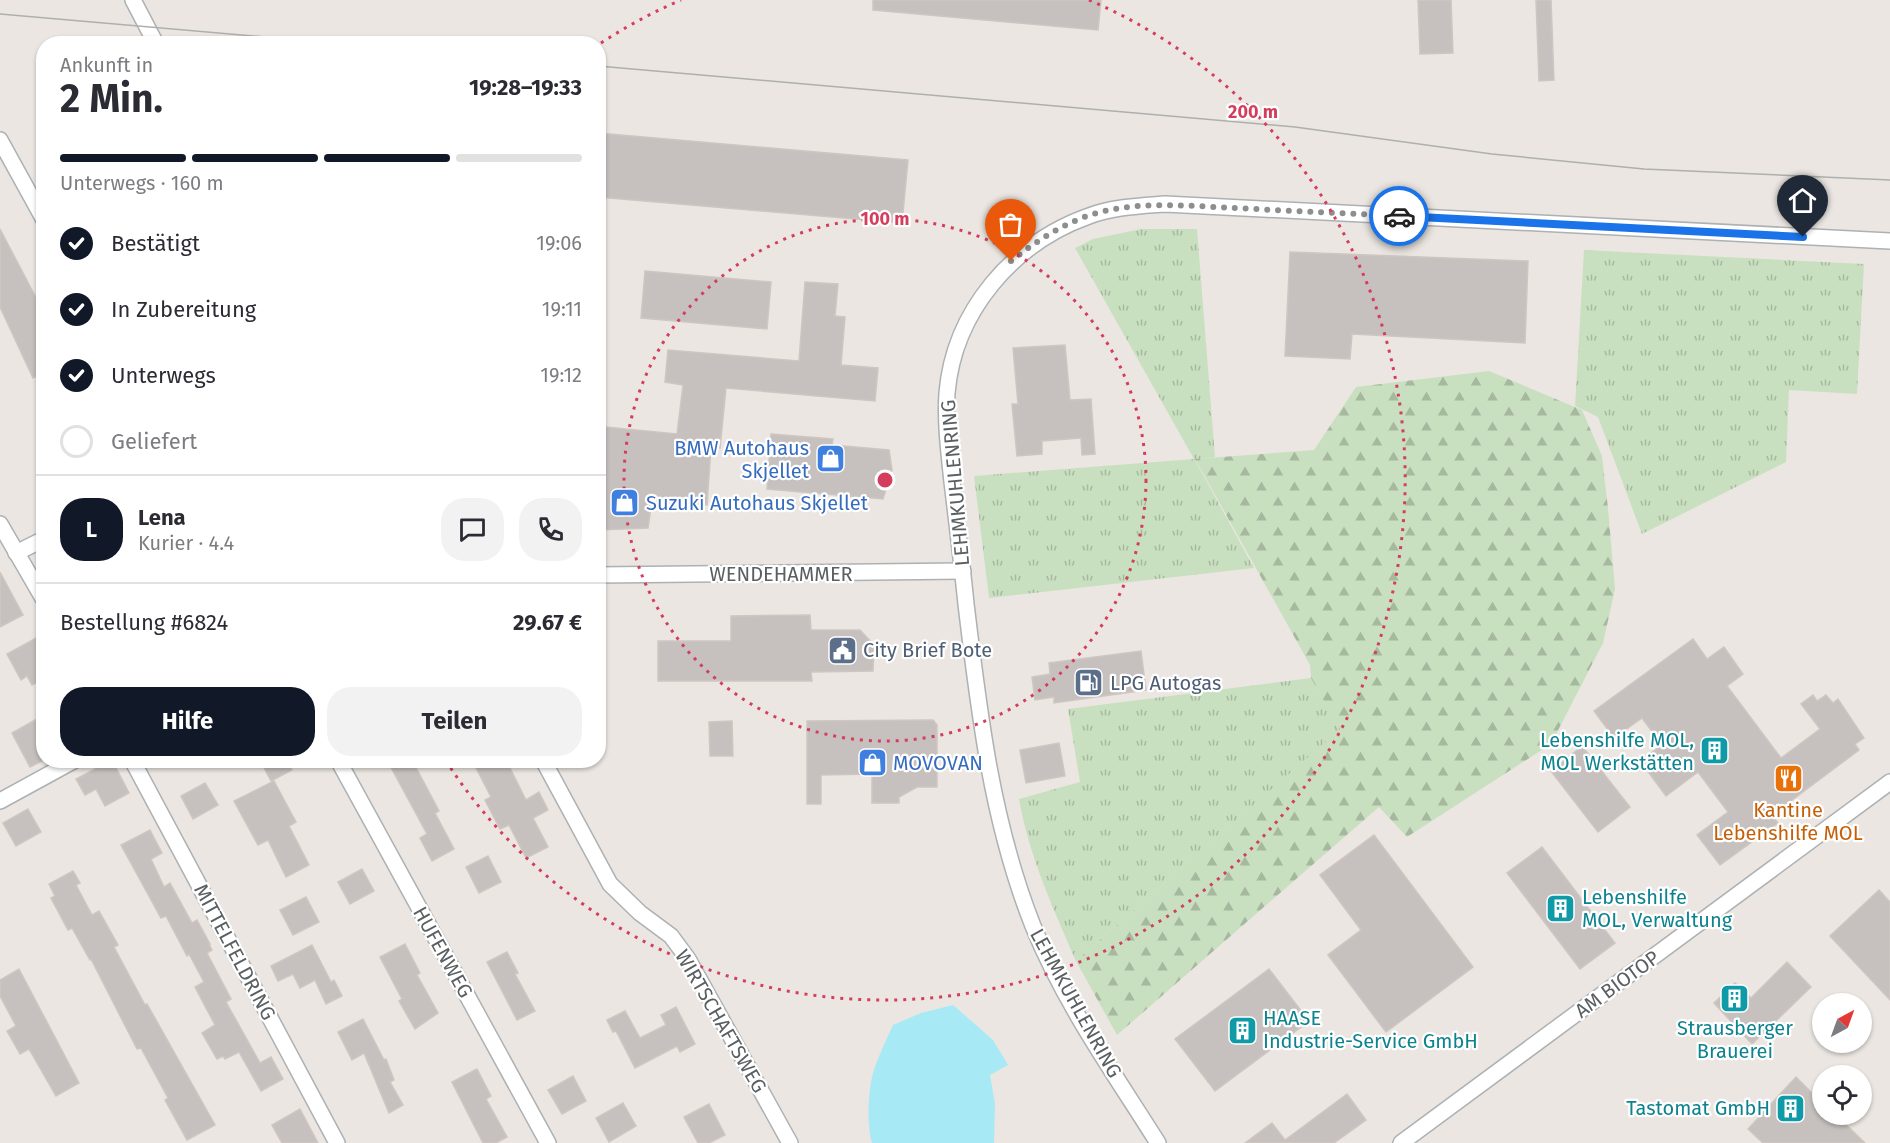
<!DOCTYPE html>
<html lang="de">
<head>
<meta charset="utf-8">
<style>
	body { margin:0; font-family:"Fira Sans",sans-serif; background:#f2f2f3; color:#2b2b33; height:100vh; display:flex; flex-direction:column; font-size:22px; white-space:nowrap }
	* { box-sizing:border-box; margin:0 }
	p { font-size:20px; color:#7c7c81 }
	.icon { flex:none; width:33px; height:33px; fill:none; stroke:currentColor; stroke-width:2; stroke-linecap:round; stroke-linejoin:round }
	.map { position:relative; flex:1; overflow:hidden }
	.sheet { position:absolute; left:36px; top:36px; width:570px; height:732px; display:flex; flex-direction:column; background:#fff; border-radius:24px; box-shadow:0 2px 4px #0004 }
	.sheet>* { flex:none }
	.needle { width:39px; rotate:41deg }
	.controls { position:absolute; left:1812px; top:993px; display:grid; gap:12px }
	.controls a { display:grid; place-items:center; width:60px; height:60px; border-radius:50%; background:#fff; box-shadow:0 2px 4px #0004; font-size:30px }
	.pin { position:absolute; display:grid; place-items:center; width:51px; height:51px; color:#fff; margin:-62px -26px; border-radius:50% 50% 50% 0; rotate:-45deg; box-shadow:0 0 6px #0007 }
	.pin .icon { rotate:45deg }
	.courier { position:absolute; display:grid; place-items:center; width:60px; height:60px; margin:-30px; border:4px solid #1a73e8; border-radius:50%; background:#fff; color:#222; box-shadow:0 2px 8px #0007 }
	.headline em { font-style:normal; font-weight:700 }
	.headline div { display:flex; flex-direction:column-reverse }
	.headline { display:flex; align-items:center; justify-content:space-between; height:102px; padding:0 24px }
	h1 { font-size:39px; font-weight:700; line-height:45px }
	.bar { display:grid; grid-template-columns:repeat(4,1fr); gap:9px 6px; align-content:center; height:72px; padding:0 24px }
	.bar i { height:8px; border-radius:4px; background:#e1e1e2 }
	.bar .on { background:#111827 }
	.bar p { grid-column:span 4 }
	.line { display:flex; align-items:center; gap:15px; padding:0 24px; border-top:2px solid #e1e1e2 }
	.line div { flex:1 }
	.round { display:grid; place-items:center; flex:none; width:63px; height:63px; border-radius:24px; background:#f2f2f3 }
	ol { padding:0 24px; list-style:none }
	li { display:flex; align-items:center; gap:18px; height:66px }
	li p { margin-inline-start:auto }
	li .icon { padding:6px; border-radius:50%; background:#111827; color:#fff; stroke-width:4 }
	li:last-child { color:#7c7c81 }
	li i { width:33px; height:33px; border:3px solid #e1e1e2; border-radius:50% }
	.button { display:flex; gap:12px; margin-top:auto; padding:12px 24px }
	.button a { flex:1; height:69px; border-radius:24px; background:#111827; color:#fff; font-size:24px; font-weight:700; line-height:69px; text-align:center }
	.button a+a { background:#f2f2f3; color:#2b2b33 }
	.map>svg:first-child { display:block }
	.grass { fill:url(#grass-tufts) }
	.forest { fill:url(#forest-firs) }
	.water { fill:#a7eaf5 }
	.building { fill:#c6c1be; stroke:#cfc6c1; stroke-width:1.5 }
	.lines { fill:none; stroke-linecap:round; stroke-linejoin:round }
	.street-casing { stroke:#adb1b3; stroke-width:18 }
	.street { stroke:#fff; stroke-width:15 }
	.tram { stroke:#aeafaf; stroke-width:1.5 }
	.done { stroke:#8d8e8e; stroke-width:6; stroke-dasharray:0 10.8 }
	.route { stroke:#1a73e8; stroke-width:8 }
	.ring { fill:none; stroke:#d53d5d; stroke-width:3; stroke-dasharray:3 6 }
	.labels { text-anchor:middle; stroke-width:4.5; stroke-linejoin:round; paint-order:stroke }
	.shop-label { font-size:20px; fill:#366cbe; stroke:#fff; text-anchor:start }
	.street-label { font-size:20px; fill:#5a5f61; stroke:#fff }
	.service-label { font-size:20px; fill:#4e5e75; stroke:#fff; text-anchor:start }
	.culture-label { font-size:20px; fill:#0d838f; stroke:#fff; text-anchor:end }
	.food-label { font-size:20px; fill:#c56008; stroke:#fff }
	.centre { fill:#d53d5d; stroke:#fff; stroke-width:3 }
	.ring-label { font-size:18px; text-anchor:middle; font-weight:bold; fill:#d53d5d; stroke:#fff; stroke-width:4.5; stroke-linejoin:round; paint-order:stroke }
</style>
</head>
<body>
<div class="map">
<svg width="1890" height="1143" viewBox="0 0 1890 1143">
	<defs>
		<pattern id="grass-tufts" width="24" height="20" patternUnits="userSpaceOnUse" patternTransform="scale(1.5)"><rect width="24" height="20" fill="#c9e0c0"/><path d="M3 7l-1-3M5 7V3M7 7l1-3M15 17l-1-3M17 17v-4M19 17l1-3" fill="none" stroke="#a6b99f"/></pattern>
		<pattern id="forest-firs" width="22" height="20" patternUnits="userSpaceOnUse" patternTransform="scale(1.5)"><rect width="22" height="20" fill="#c9e0c0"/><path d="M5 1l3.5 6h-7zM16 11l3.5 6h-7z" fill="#a6b99f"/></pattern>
	</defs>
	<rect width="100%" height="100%" fill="#ebe6e1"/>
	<g class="grass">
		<polygon points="1141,229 1197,229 1215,457 1195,460 1254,568 989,598 974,476 1194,459 1075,248 1093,239"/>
		<polygon points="1584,250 1864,264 1857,394 1789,390 1786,462 1642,534 1598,417 1575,406"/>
		<path d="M1311 678 1341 729 1076 961C1053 908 1029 856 1019 799L1080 782 1068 709Z"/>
	</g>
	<polygon class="forest" points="1489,371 1582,410 1602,456 1608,508 1615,589 1603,643 1551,744 1407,837 1379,807 1117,1035 1076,961 1340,729 1311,678 1310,665 1195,459 1314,450 1356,387"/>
	<path class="water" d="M953 1005 993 1040 1008 1065 990 1075 995 1104 994 1143H872C866 1123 868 1083 876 1064 881 1051 887 1038 893 1025L921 1013Z"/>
	<g class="building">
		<polygon points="873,0 1101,0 1098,30 873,10"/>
		<polygon points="1418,0 1451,0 1453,53 1420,54"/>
		<polygon points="1536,0 1551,0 1554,80 1539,81"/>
		<polygon points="598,133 908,160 902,223 598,197"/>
		<polygon points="0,229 44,313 44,373 33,378 0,307"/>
		<polygon points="1290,252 1528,261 1525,343 1352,334 1350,359 1285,356"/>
		<polygon points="645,271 771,282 767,329 641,318"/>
		<polygon points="805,282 838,284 835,316 845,317 841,365 878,368 875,401 726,388 720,448 711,447 707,505 652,501 648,528 598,530 598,478 606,427 677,434 683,385 665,382 668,350 799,361"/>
		<polygon points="1065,345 1070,400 1091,399 1095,454 1082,455 1081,438 1042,441 1042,454 1017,456 1012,404 1018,404 1013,348"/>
		<polygon points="771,434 833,439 832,445 889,450 892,470 883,499 767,489"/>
		<polygon points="0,572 23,615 0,627"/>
		<polygon points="810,615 811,630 860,630 874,645 873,671 811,672 812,681 658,681 658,641 731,641 731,616"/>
		<polygon points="38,637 44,646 44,679 32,685 27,676 21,680 7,654"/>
		<polygon points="1693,639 1707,659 1724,647 1743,674 1727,686 1781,758 1820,729 1801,704 1813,695 1817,701 1826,695 1833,703 1838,699 1864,738 1855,744 1859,750 1772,815 1778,823 1720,865 1697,835 1728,812 1698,772 1666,796 1640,761 1662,745 1642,718 1614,738 1594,711"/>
		<polygon points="1141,651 1146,690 1054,703 1054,697 1035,700 1032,677 1050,674 1049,663"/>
		<polygon points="35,720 44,735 44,760 30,767 12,733"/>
		<polygon points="933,720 937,725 937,787 917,787 899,797 899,803 872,803 872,774 821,775 821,804 807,804 807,721"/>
		<polygon points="732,721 733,756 710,756 709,722"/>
		<polygon points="1059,743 1065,776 1026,783 1020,750"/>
		<polygon points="1582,746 1630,807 1598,832 1551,771"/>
		<polygon points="112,760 129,793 105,806 96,789 85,795 76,779"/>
		<polygon points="260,760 287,760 292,770 271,781"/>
		<polygon points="387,760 412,760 439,811 435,813 454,849 432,861 420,838 427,834"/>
		<polygon points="472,760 506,760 526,800 539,792 548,810 533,818 548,847 526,858 509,825 500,829 485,800 491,797"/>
		<polygon points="274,781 296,822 289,826 309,865 286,877 268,840 258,845 234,801"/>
		<polygon points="205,783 218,805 193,819 181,796"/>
		<polygon points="28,809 41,832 16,846 3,823"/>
		<polygon points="150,830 162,853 151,859 164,887 170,883 192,923 197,920 210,944 209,944 212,950 207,953 231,999 226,1002 260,1063 271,1057 283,1079 261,1091 239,1052 225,1059 223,1056 217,1059 202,1033 215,1025 195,987 204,982 189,954 187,956 166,916 161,918 121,845"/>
		<polygon points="1374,835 1473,967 1386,1032 1328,955 1361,930 1320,875"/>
		<polygon points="1542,847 1615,943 1580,969 1507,873"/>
		<polygon points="488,856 501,882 479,893 466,867"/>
		<polygon points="362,869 374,891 350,904 338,882"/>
		<polygon points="73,871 80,883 76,885 92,915 99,911 118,945 114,947 145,1005 147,1004 215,1125 187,1140 165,1100 168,1098 141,1048 137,1049 91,959 90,960 72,928 68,930 51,898 55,896 49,884"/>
		<polygon points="1879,890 1890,902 1890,1000 1830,936"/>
		<polygon points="306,897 319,922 293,935 280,910"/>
		<polygon points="405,944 420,973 417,975 438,1013 415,1029 399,1001 402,999 380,957"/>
		<polygon points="312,945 331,982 334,980 342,996 326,1004 315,980 300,988 293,974 278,981 271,966"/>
		<polygon points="507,952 518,973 515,974 535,1011 517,1020 487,962"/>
		<polygon points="1787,962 1811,987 1752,1044 1714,1003 1735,983 1751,998"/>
		<polygon points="19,969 79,1083 56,1096 29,1049 20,1054 7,1031 16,1026 0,996 0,980"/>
		<polygon points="1269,969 1309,1021 1215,1091 1175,1039"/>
		<polygon points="676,1007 695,1044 680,1052 677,1046 635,1068 616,1031 613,1032 607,1020 625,1011 640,1038 666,1025 661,1015"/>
		<polygon points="363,1019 384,1060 386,1059 394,1080 390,1082 403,1105 389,1113 364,1053 352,1060 338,1032"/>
		<polygon points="477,1069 491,1096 486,1099 507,1137 496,1143 483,1143 452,1082"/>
		<polygon points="573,1076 586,1101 562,1114 548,1090"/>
		<polygon points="1796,1077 1822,1103 1822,1114 1835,1114 1865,1143 1763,1143 1748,1129 1761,1115 1757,1111 1767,1101 1771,1104"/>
		<polygon points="1347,1094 1366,1120 1334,1143 1245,1143 1272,1123 1285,1140"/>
		<polygon points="623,1103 636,1126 609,1142 596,1118"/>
		<polygon points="709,1104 725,1135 709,1143 698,1143 684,1117"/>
		<polygon points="300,1109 318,1143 282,1143 272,1125"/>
	</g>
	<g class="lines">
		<defs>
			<g id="street">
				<polyline points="133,0 156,44"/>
				<polyline points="0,140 44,220"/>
				<polyline points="0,524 44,600"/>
				<polyline points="16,553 44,539"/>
				<polyline points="598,575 963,571"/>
				<polyline points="132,760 337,1143"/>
				<polyline points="338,760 548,1143"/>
				<polyline points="543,760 610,884 640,913 671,936 688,959 790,1143"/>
				<polyline points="0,801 75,760"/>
				<path d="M1158 1143C1114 1073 1064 1003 1033 926 992 823 979 713 966 604 962 564 957 523 952 482 949 453 945 423 947 393 954 311 1013 243 1089 216 1113 207 1139 206 1165 204L1890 241"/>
				<polyline points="1401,1143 1890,782"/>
			</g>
		</defs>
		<use href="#street" class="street-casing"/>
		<use href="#street" class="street"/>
		<g class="tram">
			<polyline points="0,14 346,44"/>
			<polyline points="598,66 1295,127 1492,154 1644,169 1890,180"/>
		</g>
	</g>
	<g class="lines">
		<path class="done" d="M1011 261C1035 242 1061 225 1090 215 1137 200 1187 206 1235 208 1290 211 1344 213 1399 216"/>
		<polyline class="route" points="1399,216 1803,237"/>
	</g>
	<g class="ring">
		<circle cx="885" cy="480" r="261"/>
		<path d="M601 43A521 521 0 0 1 681 0M1089 0A521 521 0 1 1 448 764"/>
	</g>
	<defs>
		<symbol id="shop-square" viewBox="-11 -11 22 22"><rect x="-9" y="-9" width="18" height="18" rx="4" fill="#3f7fe0" stroke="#fff"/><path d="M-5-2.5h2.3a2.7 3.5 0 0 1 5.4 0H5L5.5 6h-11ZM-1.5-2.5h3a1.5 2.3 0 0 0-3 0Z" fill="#fff"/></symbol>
		<symbol id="civic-square" viewBox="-11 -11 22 22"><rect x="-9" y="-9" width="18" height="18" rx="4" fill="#5c6f8a" stroke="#fff"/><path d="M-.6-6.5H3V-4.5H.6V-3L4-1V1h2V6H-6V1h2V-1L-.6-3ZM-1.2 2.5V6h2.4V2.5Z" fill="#fff"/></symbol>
		<symbol id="fuel-square" viewBox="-11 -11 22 22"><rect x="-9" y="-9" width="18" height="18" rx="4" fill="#5c6f8a" stroke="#fff"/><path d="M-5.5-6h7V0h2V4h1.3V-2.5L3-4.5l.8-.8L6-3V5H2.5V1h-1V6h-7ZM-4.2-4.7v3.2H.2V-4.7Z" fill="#fff"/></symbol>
		<symbol id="building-square" viewBox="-11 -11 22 22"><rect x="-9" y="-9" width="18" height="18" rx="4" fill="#0f9aa8" stroke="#fff"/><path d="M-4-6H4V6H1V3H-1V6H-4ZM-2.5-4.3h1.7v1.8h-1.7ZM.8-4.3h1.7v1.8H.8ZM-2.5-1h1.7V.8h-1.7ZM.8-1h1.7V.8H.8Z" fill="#fff"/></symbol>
		<symbol id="restaurant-square" viewBox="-11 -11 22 22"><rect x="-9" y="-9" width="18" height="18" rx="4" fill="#e8710a" stroke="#fff"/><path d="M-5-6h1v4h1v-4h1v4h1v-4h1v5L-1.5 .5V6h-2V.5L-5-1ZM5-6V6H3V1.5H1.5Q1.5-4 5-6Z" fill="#fff"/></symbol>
	</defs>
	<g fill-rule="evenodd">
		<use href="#shop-square" x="814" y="442" width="33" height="33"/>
		<use href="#shop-square" x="608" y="486" width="33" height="33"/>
		<use href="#civic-square" x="826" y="634" width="33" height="33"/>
		<use href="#fuel-square" x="1072" y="666" width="33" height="33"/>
		<use href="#building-square" x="1698" y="734" width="33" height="33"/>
		<use href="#shop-square" x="856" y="746" width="33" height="33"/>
		<use href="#restaurant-square" x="1772" y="762" width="33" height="33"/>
		<use href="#building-square" x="1544" y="892" width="33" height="33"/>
		<use href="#building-square" x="1718" y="982" width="33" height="33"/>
		<use href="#building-square" x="1226" y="1014" width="33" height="33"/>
		<use href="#building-square" x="1774" y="1092" width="33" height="33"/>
	</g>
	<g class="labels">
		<g class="shop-label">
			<text x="809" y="455" text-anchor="end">BMW Autohaus<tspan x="809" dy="23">Skjellet</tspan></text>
			<text x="646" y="510">Suzuki Autohaus Skjellet</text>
			<text x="893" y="770">MOVOVAN</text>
		</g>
		<g class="street-label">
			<text transform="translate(955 483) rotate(-95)" y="7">LEHMKUHLENRING</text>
			<text x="781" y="581">WENDEHAMMER</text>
			<text transform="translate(235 952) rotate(62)" y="7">MITTELFELDRING</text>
			<text transform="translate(443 952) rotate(61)" y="7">HUFENWEG</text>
			<text transform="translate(1617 984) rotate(-36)" y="7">AM BIOTOP</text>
			<text transform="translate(1076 1003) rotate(61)" y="7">LEHMKUHLENRING</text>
			<text transform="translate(721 1021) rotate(60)" y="7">WIRTSCHAFTSWEG</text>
		</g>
		<g class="service-label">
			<text x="863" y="657">City Brief Bote</text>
			<text x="1110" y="690">LPG Autogas</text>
		</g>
		<g class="culture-label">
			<text x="1694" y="747">Lebenshilfe MOL,<tspan x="1694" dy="23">MOL Werkstätten</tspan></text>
			<text x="1582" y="904" text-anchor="start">Lebenshilfe<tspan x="1582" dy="23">MOL, Verwaltung</tspan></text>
			<text x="1263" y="1025" text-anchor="start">HAASE<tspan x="1263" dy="23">Industrie-Service GmbH</tspan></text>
			<text x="1735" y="1035" text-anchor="middle">Strausberger<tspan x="1735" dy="23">Brauerei</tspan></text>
			<text x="1770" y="1115">Tastomat GmbH</text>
		</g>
		<g class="food-label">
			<text x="1788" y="817">Kantine<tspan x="1788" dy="23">Lebenshilfe MOL</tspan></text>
		</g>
	</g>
	<circle cx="885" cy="480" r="9" class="centre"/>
	<g class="ring-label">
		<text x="1253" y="118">200 m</text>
		<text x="885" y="225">100 m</text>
	</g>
</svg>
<div class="controls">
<a><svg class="needle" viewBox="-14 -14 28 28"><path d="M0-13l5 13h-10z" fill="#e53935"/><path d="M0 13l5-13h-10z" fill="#7c7c81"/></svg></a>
<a><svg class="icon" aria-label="locate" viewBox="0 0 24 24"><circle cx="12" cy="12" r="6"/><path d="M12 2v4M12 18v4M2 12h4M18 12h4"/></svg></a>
</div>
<div class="pin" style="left:1011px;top:261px;background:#ea580c"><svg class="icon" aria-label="bag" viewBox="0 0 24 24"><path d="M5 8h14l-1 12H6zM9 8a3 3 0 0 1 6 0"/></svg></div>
<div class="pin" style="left:1803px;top:237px;background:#1f2937"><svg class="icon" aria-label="home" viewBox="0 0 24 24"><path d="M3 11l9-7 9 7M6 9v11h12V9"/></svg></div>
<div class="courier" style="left:1399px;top:216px"><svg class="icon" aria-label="car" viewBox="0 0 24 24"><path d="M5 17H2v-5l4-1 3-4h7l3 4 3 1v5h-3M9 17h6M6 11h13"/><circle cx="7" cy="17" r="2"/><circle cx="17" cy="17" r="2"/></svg></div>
<section class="sheet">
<div class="headline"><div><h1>2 Min.</h1><p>Ankunft in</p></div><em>19:28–19:33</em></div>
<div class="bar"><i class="on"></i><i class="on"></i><i class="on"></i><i></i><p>Unterwegs · 160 m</p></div>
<ol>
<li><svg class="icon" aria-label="check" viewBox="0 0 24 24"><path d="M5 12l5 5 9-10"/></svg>Bestätigt<p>19:06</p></li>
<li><svg class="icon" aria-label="check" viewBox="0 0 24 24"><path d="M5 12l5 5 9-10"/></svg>In Zubereitung<p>19:11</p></li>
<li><svg class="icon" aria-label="check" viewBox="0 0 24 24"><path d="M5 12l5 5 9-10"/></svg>Unterwegs<p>19:12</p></li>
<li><i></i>Geliefert</li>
</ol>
<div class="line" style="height:108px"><b class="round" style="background:#111827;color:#fff">L</b><div><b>Lena</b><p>Kurier · 4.4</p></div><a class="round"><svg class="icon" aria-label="chat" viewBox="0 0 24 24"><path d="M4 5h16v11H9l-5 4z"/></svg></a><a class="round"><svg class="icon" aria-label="phone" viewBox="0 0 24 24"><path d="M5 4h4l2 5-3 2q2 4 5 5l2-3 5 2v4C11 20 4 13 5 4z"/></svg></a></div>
<div class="line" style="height:78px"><div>Bestellung #6824</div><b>29.67 €</b></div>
<div class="button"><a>Hilfe</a><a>Teilen</a></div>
</section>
</div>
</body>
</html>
